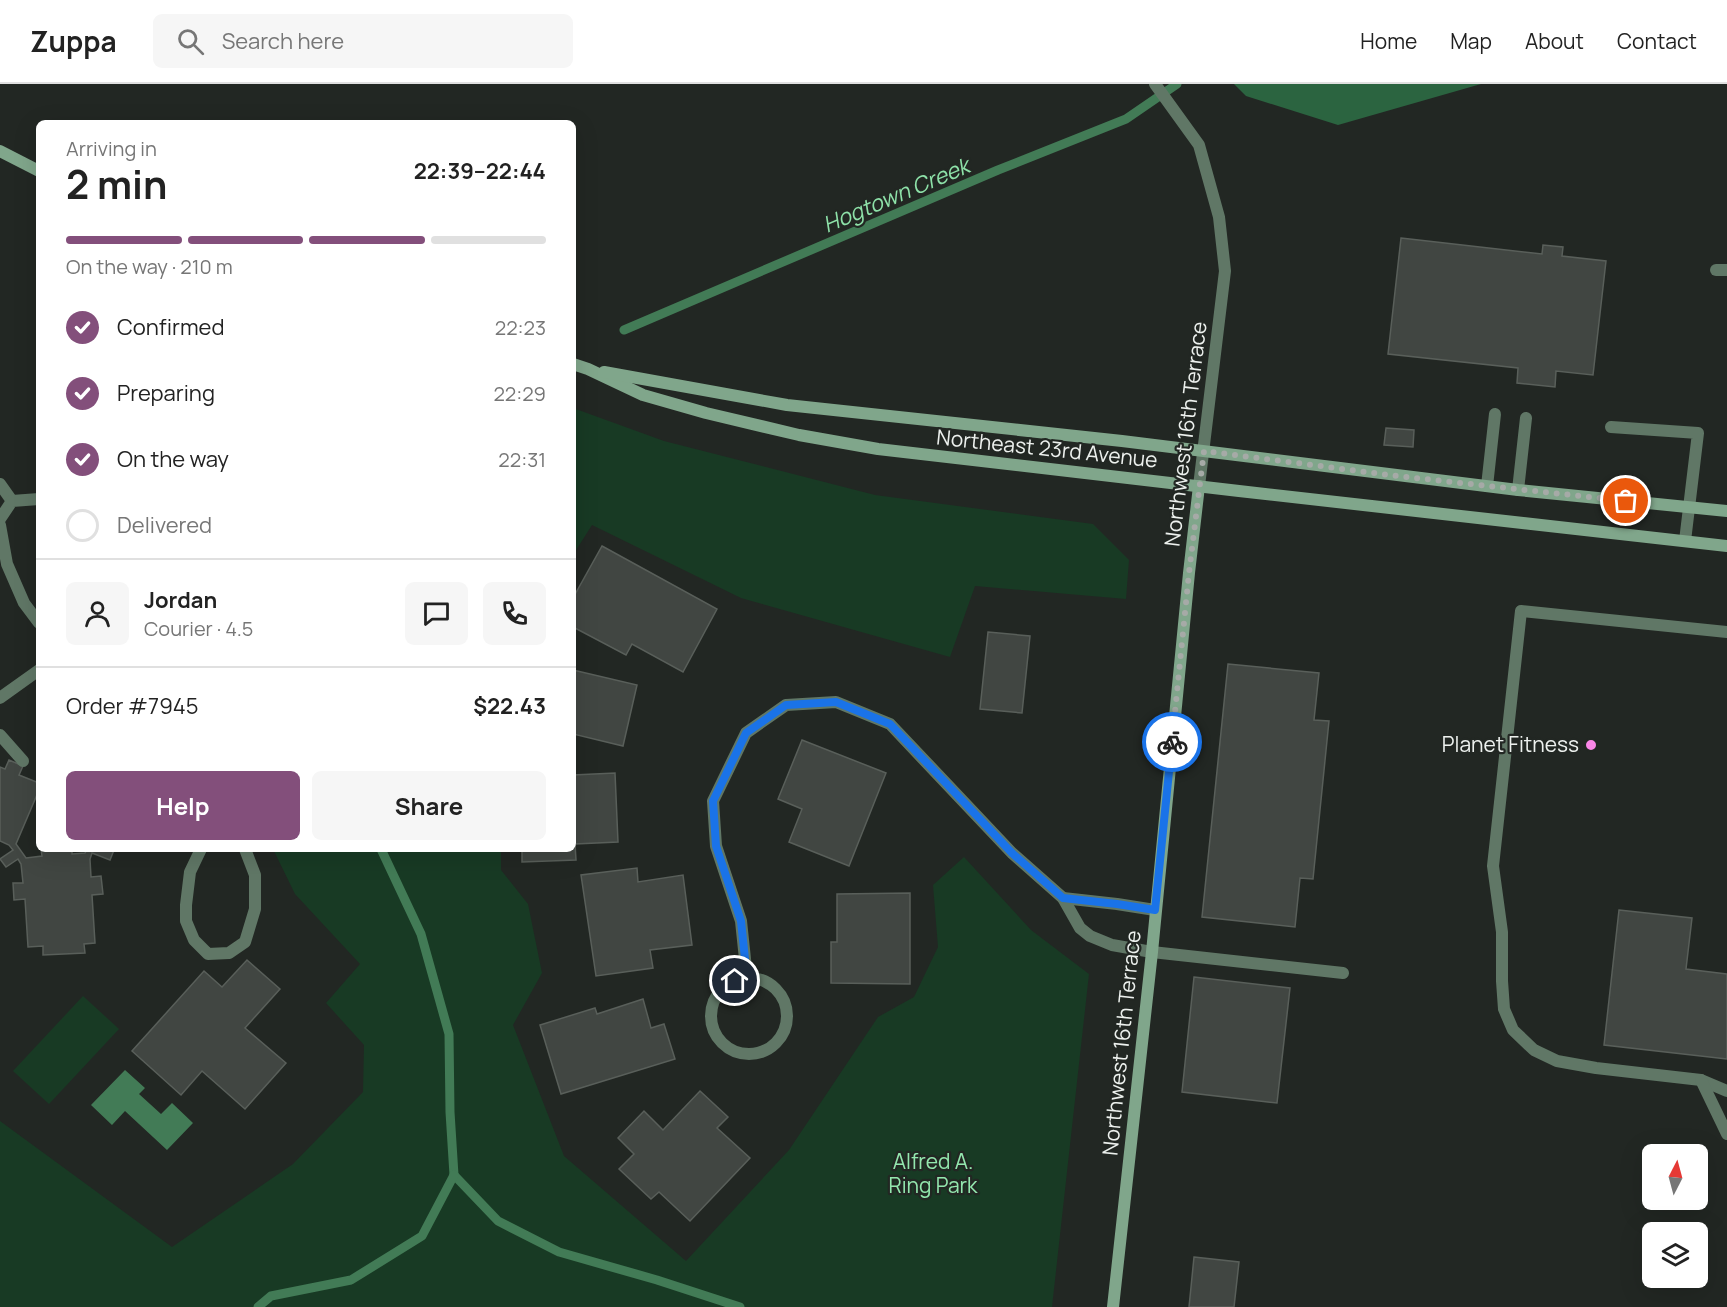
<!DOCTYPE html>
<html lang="en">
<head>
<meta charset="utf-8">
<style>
	body { margin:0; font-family:Manrope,sans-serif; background:#f6f6f6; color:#222; height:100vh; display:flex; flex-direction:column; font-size:22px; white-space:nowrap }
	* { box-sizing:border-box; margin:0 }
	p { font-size:20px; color:#767676 }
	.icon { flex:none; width:33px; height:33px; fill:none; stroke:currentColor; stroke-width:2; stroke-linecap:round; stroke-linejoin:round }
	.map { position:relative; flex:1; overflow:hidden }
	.drawer { position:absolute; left:36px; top:36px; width:540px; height:732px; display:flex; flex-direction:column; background:#fff; border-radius:9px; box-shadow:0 6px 24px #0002 }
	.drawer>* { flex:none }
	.needle { width:39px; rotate:6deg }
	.fabs { position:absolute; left:1642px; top:1060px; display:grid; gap:12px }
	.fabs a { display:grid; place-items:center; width:66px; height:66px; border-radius:9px; background:#fff; box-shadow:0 6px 24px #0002; font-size:30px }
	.pin { position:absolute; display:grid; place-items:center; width:51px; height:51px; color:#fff; margin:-26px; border:3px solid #fff; border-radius:50%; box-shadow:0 2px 6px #0007 }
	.courier { position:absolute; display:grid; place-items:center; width:60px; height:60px; margin:-30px; border:4px solid #1a73e8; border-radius:50%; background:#fff; color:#222; box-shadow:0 2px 8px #0007 }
	.headline em { font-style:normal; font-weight:700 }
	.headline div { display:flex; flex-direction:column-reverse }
	.headline { display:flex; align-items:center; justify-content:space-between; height:102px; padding:0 30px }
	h1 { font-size:39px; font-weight:700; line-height:45px }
	.bar { display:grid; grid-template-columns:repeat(4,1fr); gap:9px 6px; align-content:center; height:72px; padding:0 30px }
	.bar i { height:8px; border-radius:4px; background:#e0e0e0 }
	.bar .selected { background:#834f7b }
	.bar p { grid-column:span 4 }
	.line { display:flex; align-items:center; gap:15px; padding:0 30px; border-top:2px solid #e0e0e0 }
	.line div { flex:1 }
	.round { display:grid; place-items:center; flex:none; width:63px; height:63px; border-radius:9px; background:#f6f6f6 }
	ol { padding:0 30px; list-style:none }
	li { display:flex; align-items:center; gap:18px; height:66px }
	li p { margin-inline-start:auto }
	li .icon { padding:6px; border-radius:50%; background:#834f7b; color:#fff; stroke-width:4 }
	li:last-child { color:#767676 }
	li i { width:33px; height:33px; border:3px solid #e0e0e0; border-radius:50% }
	.primary-button { display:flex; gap:12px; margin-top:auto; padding:12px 30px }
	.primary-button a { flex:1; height:69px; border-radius:9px; background:#834f7b; color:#fff; font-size:24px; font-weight:700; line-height:69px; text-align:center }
	.primary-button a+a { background:#f6f6f6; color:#222 }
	header { display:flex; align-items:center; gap:36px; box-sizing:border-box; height:84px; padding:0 30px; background:#fff; border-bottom:2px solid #e0e0e0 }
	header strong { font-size:28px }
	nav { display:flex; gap:33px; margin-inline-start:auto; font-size:21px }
	.search { width:420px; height:54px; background:#f6f6f6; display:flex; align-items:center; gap:15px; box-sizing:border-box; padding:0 21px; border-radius:9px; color:#767676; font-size:22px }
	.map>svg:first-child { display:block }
	.green { fill:#183a24 }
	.forest { fill:#2b6440 }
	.water { fill:#427b56 }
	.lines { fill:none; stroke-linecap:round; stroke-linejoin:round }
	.stream { stroke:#427b56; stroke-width:9 }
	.building { fill:#414642; stroke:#595f5a; stroke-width:1.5 }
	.lane { stroke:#607766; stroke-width:12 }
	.street { stroke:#607766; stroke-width:12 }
	.secondary { stroke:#80a68b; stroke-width:12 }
	.done { stroke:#a6aaa7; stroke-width:6; stroke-dasharray:0 10.8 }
	.route { stroke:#1a73e8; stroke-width:8 }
	.poi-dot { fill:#fa87e7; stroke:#222723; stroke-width:2 }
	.labels { text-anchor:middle; stroke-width:4.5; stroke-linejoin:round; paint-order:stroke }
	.street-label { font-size:21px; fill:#edf1ee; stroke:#222723 }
	.poi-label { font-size:21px; fill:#edf1ee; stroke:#222723; text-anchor:end }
	.park-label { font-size:21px; fill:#93e7ae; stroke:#222723 }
	.water-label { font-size:22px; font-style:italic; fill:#8ee2a9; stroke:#222723 }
</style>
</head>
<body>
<header>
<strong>Zuppa</strong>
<div class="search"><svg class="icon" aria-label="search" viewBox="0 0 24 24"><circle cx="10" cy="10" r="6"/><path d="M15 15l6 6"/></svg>Search here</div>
<nav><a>Home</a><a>Map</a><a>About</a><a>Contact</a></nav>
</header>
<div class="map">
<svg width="1727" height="1223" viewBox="0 0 1727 1223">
	<rect width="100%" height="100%" fill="#222723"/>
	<g class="green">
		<polygon points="573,324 664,357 875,411 1093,440 1129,476 1126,515 975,502 950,573 741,514 592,441 573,471"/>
		<polygon points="273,765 501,765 501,786 528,820 542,889 513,941 564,1072 686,1177 789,1066 878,933 914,913 938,863 933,801 964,773 1031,846 1089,890 1052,1223 0,1223 0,1037 172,1163 293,1080 363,1008 364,961 326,919 360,880 295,810"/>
		<polygon points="83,912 119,945 49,1020 13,987"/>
	</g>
	<polygon class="forest" points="1234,0 1481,0 1338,41 1246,12"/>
	<polygon class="water" points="125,986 145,1004 139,1010 161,1030 172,1019 193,1039 167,1066 125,1027 112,1041 91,1021"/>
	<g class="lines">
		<g class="stream">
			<polyline points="624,246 998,86 1126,35 1177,0"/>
			<polyline points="381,765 421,850 449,950 450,1028 454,1091"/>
			<polyline points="454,1091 498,1137 559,1168 657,1196 740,1223"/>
			<polyline points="258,1223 271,1212 351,1196 422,1152 454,1091"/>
		</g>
	</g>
	<g class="building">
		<polygon points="1401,154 1542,170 1543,161 1563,163 1562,172 1606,177 1593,291 1556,287 1555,303 1517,299 1518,284 1388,270"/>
		<polygon points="1386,344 1414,346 1413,363 1384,361"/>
		<polygon points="602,462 717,525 683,588 632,560 626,571 573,543 573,514"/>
		<polygon points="988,548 1030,552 1022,629 980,625"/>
		<polygon points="1228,580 1319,589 1314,636 1329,637 1313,795 1300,794 1295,843 1202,833"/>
		<polygon points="573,586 637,601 623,662 573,650"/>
		<polygon points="802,656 886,689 849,782 789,758 802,725 778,715"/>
		<polygon points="9,676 23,682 19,691 39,699 39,706 16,760 26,774 42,772 41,765 72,765 72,770 85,769 87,765 114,766 110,776 92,769 90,775 91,793 101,792 103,810 92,811 95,859 84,860 85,869 43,871 43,862 28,863 25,815 14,816 13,799 23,799 21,780 18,775 6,783 0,775 13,766 9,761 0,757 0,683 5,685"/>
		<polygon points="615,689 618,758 575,760 576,776 522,778 522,765 573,765 573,691"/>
		<polygon points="637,784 638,798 683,791 692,861 650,866 653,884 596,892 581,791"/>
		<polygon points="910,809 910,900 831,899 831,858 837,858 837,810"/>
		<polygon points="1619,826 1692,834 1686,885 1727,890 1727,975 1604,961"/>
		<polygon points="247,876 280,905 245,944 286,979 245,1025 202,987 181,1011 132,967 204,887 222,903"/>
		<polygon points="1194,893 1290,904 1277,1019 1182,1008"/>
		<polygon points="643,915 651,944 664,940 675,975 561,1010 540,941 595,924 597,930"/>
		<polygon points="700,1007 728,1033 717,1044 750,1074 690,1137 659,1108 651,1115 619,1085 634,1070 618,1054 644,1027 663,1046"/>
		<polygon points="1194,1173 1239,1178 1234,1223 1189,1223"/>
	</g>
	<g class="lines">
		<g class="lane">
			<polyline points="1716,186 1727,186"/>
			<polyline points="1611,343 1698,349 1685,457"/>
			<polyline points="1487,402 1495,330"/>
			<polyline points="1518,406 1526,334"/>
			<polyline points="1727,548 1521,527 1493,782 1502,848 1502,897 1504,925 1513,946 1534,966 1557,977 1596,984 1701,996 1727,1007"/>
			<polyline points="1152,868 1343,889"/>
			<polyline points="1701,996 1727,1050"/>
		</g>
		<g class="street">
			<polyline points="1155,0 1199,61 1219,133 1225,187 1199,402"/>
			<polyline points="0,400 12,417"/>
			<polyline points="0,435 12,417 39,415"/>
			<polyline points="0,441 7,480 24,519 39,539"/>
			<polyline points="0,614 39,586"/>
			<polyline points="0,651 23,677"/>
			<polyline points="201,765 190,788 186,821 186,837 194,856 208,870 229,869 245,858 255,825 255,791 245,765"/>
			<polyline points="1063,814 1117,820 1155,826"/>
			<polyline points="747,894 741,837 716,762 713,717 746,649 786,621 836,618 890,640 1012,769 1063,814 1080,844 1090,852 1112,861 1152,868"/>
			<circle cx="749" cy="932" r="38"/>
		</g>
		<g class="secondary">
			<polyline points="0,67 39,87"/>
			<polyline points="573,280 588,285 643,311 706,329 799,351 878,365 1239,407 1727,462"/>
			<polyline points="604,288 787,321 1122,357 1518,406 1727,427"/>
			<polyline points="1113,1223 1152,868 1189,489 1199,402"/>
		</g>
	</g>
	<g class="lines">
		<polyline class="done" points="1172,658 1189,489 1204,367 1397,392 1626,417"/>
		<polyline class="route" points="735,897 747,894 741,837 716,762 713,717 746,649 786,621 836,618 890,640 1012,769 1063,814 1117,820 1155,826 1172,658"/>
	</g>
	<circle class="poi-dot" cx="1591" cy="661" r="6"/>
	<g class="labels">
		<g class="street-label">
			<text transform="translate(1186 350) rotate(-83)" y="7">Northwest 16th Terrace</text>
			<text transform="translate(1047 365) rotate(6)" y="7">Northeast 23rd Avenue</text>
			<text transform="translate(1122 959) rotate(-84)" y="7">Northwest 16th Terrace</text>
		</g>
		<g class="poi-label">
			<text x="1579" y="668">Planet Fitness</text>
		</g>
		<g class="park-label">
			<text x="933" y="1085">Alfred A.<tspan x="933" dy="24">Ring Park</tspan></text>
		</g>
		<g class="water-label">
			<text transform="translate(896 111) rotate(-23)" y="8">Hogtown Creek</text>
		</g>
	</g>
</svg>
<div class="fabs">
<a><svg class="needle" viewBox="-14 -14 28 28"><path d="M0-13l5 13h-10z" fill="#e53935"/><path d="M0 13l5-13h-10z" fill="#767676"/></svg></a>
<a><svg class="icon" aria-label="layers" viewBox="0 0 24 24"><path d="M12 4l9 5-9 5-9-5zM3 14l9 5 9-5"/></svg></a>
</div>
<div class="pin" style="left:1626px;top:417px;background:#ea580c"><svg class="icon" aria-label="bag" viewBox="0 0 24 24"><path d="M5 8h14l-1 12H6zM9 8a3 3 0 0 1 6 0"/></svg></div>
<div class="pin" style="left:735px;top:897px;background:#1f2937"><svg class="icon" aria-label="home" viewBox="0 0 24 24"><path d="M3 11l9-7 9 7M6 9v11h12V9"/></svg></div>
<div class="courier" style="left:1172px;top:658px"><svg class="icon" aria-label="bike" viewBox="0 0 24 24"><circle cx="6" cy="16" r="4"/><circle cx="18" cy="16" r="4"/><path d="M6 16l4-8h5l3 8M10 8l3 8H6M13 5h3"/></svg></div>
<section class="drawer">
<div class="headline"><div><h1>2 min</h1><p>Arriving in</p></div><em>22:39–22:44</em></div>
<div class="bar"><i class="selected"></i><i class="selected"></i><i class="selected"></i><i></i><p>On the way · 210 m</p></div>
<ol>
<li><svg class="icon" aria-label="check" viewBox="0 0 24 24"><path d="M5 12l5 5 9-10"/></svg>Confirmed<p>22:23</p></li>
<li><svg class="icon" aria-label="check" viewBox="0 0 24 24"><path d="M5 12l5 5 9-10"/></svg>Preparing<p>22:29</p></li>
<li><svg class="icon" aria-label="check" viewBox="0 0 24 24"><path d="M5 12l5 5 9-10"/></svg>On the way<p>22:31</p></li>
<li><i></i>Delivered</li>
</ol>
<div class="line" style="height:108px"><a class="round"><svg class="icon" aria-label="person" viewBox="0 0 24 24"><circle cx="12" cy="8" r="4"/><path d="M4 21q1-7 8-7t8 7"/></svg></a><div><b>Jordan</b><p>Courier · 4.5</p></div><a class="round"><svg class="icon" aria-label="chat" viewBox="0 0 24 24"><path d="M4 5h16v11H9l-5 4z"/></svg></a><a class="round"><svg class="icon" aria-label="phone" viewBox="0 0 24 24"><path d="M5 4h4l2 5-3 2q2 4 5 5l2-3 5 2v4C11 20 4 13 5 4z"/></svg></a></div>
<div class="line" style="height:78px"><div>Order #7945</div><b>$22.43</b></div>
<div class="primary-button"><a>Help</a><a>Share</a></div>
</section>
</div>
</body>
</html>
